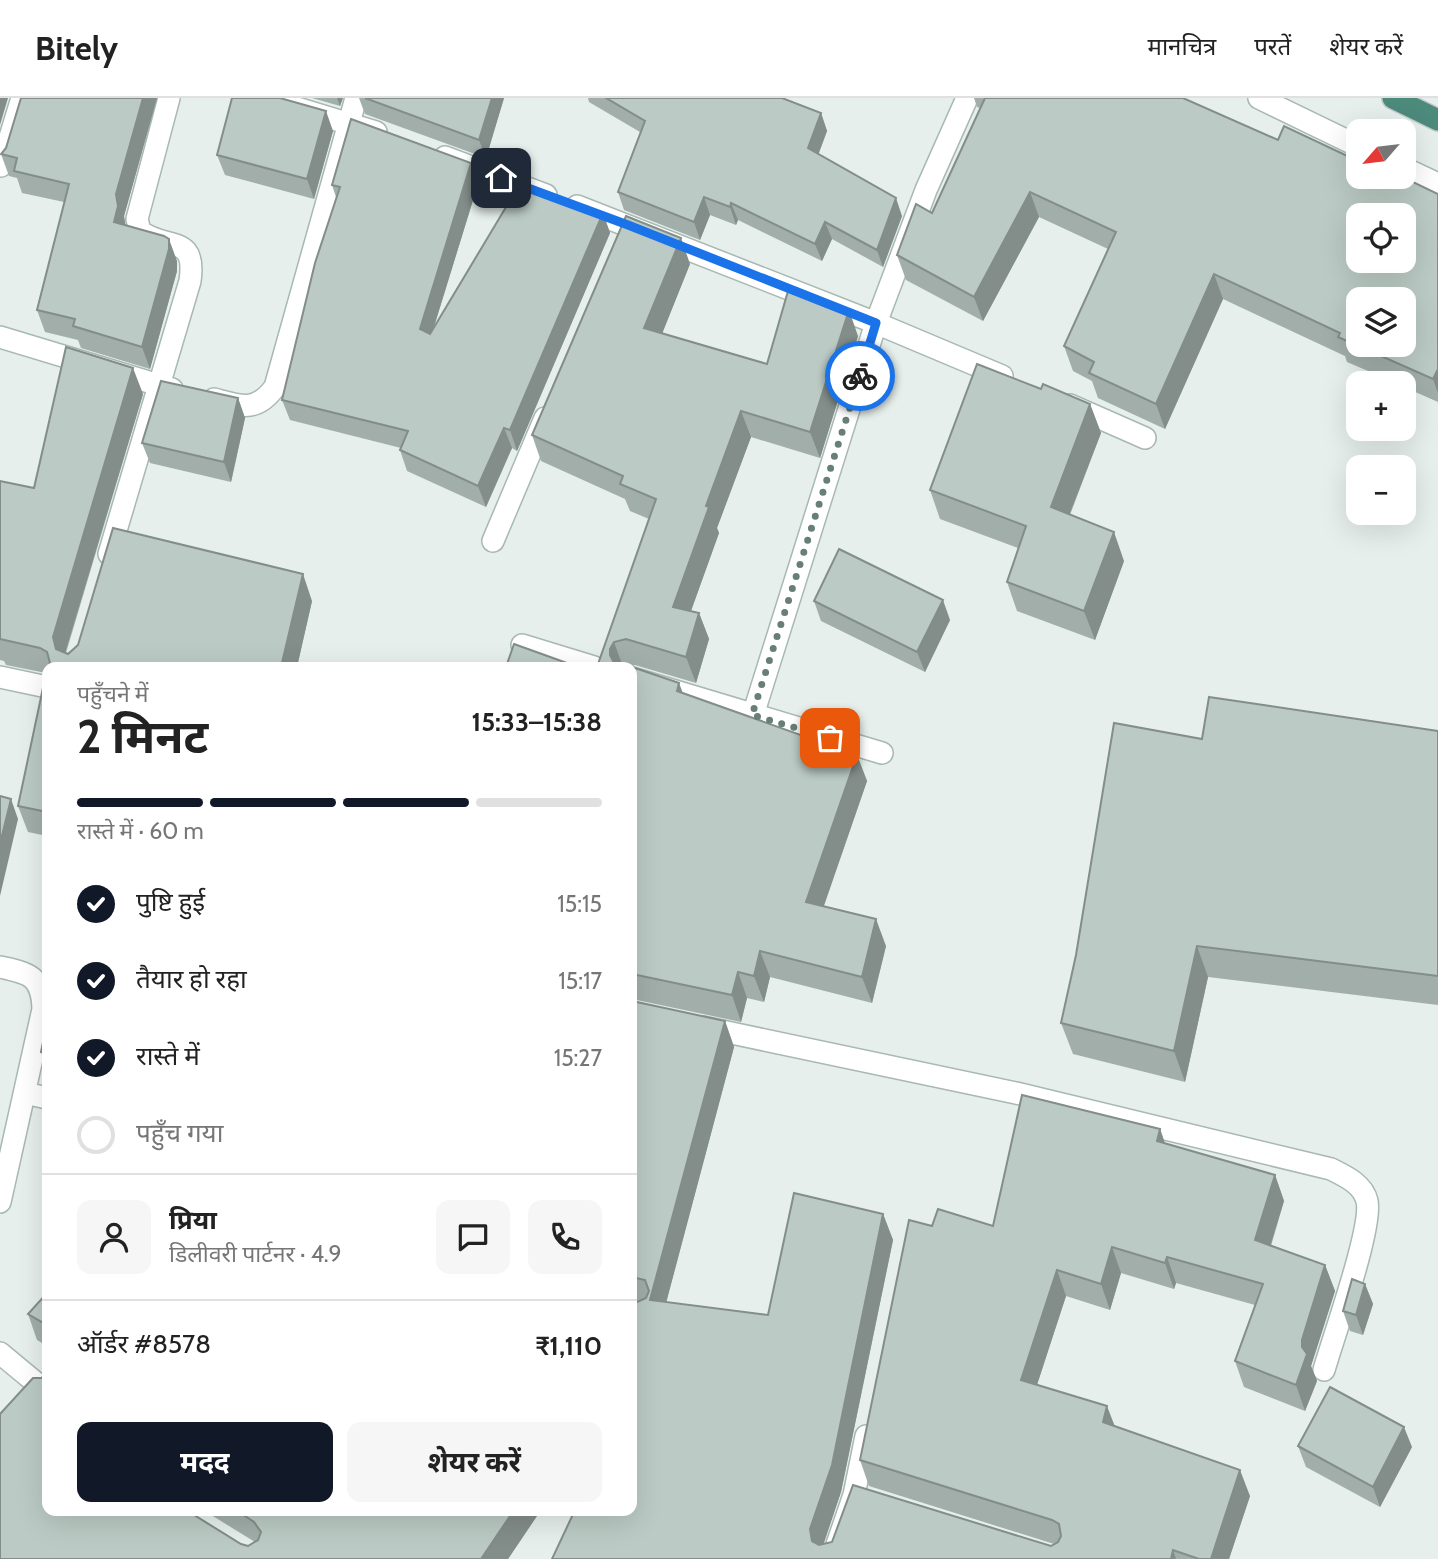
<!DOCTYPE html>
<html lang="hi">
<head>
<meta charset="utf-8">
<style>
	body { margin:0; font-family:Cabin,"Noto Sans Devanagari",sans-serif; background:#f6f6f6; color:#222; height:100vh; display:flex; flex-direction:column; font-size:26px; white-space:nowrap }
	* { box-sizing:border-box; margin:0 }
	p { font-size:23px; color:#767676 }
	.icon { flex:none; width:38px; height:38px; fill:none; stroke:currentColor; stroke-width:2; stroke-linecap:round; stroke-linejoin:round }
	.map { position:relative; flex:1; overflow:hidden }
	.details { position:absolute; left:42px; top:564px; width:595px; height:854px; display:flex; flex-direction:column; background:#fff; border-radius:14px; box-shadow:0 7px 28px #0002 }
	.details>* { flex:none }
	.needle { width:46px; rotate:242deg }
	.controls { position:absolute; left:1346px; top:21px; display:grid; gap:14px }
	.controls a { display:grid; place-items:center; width:70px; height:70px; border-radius:14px; background:#fff; box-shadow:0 7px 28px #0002; font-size:35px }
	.pin { position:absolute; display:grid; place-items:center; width:60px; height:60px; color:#fff; margin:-30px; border-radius:14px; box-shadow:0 4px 10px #0006 }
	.courier { position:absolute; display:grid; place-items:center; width:70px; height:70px; margin:-35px; border:5px solid #1a73e8; border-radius:50%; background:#fff; color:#222; box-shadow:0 2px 9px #0007 }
	.overview em { font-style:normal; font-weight:700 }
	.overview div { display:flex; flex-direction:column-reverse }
	.overview { display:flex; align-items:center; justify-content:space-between; height:119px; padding:0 35px }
	h1 { font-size:46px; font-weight:700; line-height:52px }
	.bar { display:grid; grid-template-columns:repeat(4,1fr); gap:10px 7px; align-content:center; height:84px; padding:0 35px }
	.bar i { height:9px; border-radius:5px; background:#e0e0e0 }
	.bar .active { background:#111827 }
	.bar p { grid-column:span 4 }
	.line { display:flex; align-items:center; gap:18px; padding:0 35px; border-top:2px solid #e0e0e0 }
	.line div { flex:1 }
	.round { display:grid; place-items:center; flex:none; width:74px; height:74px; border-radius:14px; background:#f6f6f6 }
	ol { padding:0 35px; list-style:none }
	li { display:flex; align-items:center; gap:21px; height:77px }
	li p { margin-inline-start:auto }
	li .icon { padding:7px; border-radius:50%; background:#111827; color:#fff; stroke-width:4 }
	li:last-child { color:#767676 }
	li i { width:38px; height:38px; border:4px solid #e0e0e0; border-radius:50% }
	.cta { display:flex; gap:14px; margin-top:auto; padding:14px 35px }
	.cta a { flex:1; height:80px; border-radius:14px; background:#111827; color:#fff; font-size:28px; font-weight:700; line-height:80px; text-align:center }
	.cta a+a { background:#f6f6f6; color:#222 }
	header { display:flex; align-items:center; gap:42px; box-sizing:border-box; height:98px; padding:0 35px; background:#fff; border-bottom:2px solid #e0e0e0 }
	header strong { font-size:33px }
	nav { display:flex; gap:38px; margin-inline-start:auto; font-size:24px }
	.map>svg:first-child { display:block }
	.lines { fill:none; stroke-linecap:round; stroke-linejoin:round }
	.minor-casing { stroke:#a8b8b2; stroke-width:24 }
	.trunk-casing { stroke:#c2cac8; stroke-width:24 }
	.minor { stroke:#fff; stroke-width:21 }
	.trunk { stroke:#4c8a7c; stroke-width:21 }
	.wall { fill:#a1aea9 }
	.shaded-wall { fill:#838d89 }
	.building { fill:#bbcac4; stroke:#838d89; stroke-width:2; fill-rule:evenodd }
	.done { stroke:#687f78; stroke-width:7; stroke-dasharray:0 12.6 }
	.route { stroke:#1a73e8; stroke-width:9 }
</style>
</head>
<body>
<header>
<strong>Bitely</strong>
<nav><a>मानचित्र</a><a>परतें</a><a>शेयर करें</a></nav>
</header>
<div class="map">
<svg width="1438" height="1461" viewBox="0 0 1438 1461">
	<rect width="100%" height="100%" fill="#e6efeb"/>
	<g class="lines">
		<defs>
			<g id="minor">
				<polyline points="264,0 376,34"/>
				<polyline points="1259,0 1358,48"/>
				<polyline points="445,59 546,97"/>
				<polyline points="1,68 22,0"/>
				<polyline points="1404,70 1438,86"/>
				<polyline points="577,108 876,225 1002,278"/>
				<polyline points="0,239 172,291"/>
				<path d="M214 301C241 308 256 315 275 289L356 0"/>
				<polyline points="1070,307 1145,340"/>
				<polyline points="493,443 545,320"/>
				<path d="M109 456 190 183C197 135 166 153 140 133L137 121 169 0"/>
				<polyline points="522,547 594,569"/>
				<polyline points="0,579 47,589"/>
				<polyline points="632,580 882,655"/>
				<polyline points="753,617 876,225 926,92 967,0"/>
				<path d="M0 869C29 875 42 878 43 911L0 1104"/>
				<path d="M703 929 1016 995 1331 1071C1345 1078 1363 1086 1367 1103 1373 1129 1333 1240 1324 1272"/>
				<polyline points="25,995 47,1000"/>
				<polyline points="0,1255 47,1294"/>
				<polyline points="832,1461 854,1397 866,1338"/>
			</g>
			<polyline id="trunk" points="1393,0 1438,22"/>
		</defs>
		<use href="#minor" class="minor-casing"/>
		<use href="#trunk" class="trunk-casing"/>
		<use href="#minor" class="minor"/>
		<use href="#trunk" class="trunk"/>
	</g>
	<g class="wall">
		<polygon points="21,0 157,0 124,118 125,127 177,163 177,173 150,271 81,250 78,242 45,234 37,212 64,104 22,95 17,80 9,78 1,56 6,50"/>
		<polygon points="312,0 343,0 340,8"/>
		<polygon points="359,0 504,0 486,60 365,16"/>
		<polygon points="588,0 782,0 821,15 827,33 818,57 902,118 883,169 832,141 822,163 738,122 736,127 710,117 700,142 624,112 618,94 640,34 589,4"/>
		<polygon points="974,0 1183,0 1278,42 1409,87 1438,96 1438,304 1404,289 1404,285 1396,285 1347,264 1345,258 1223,201 1165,331 1098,300 1092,283 1073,273 1064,248 1108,151 1039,119 983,223 906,182 897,157 932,115 980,10 977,9"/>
		<polygon points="333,33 314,101 225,77 217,57"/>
		<polygon points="478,86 434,229 603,115 610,135 517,353 512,350 486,409 407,373 400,352 401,350 290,322 282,302 336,99 332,87"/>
		<polygon points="690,166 662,235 767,266 858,238 820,360 751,339 717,430 719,435 691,513 699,515 709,541 696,585 635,567 630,569 597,569 649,421 630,413 625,401 541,363 532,337"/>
		<polygon points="1041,291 1090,306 1101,335 1070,417 1124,463 1095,542 1017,513 1007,484 1018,450 940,421 930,392"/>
		<polygon points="143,296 66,555 68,556 312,503 297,569 47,569 47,738 28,734 18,708 46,575 6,567 4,563 0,562 0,383 34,390"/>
		<polygon points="238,300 245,320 231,384 150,365 142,345"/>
		<polygon points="814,503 950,522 925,574 821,523"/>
		<polygon points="632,569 683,595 857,657 867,683 823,809 886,848 872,905 770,879 764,904 747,900 741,924 632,901"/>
		<polygon points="1438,633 1438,907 1208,879 1185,984 1073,956 1061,925 1202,641"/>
		<polygon points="632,903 725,923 734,949 666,1204 768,1217 883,1116 893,1142 841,1394 823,1446 1051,1448 1054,1446 869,1388 860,1362 932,1128 993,1128 1160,1031 1165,1045 1275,1077 1284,1103 1271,1148 1325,1167 1335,1193 1311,1268 1317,1283 1305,1313 1244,1289 1235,1263 1255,1207 1176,1185 1174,1191 1121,1175 1110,1212 1066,1198 1037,1287 1250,1398 1229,1461 552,1461 632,1412 635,1205 638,1204 632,1203"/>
		<polygon points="47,925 47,971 41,954"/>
		<polygon points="1365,1186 1373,1206 1363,1237 1350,1233 1343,1213"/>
		<polygon points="47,1195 47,1248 37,1242 28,1216"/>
		<polygon points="41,1280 47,1412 248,1448 255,1444 203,1412 541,1412 508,1461 0,1461"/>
		<polygon points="1298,1348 1412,1349 1380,1409 1306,1369"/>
	</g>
	<g class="shaded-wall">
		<polygon points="0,0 8,0 0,27"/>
		<polygon points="143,0 157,0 124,118 126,130 114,124 116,96"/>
		<polygon points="337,0 343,0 340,8"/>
		<polygon points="492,0 504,0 486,60 479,42"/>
		<polygon points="326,13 333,33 314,101 307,81"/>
		<polygon points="821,15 827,33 814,68 808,50"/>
		<polygon points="471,65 478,86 427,251 420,231"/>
		<polygon points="1030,94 1039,119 983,223 974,199"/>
		<polygon points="704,99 710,117 700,142 694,124"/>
		<polygon points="896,100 902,118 883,169 877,152"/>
		<polygon points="731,105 738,122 736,127 730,109"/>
		<polygon points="603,115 610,135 517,353 510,332"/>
		<polygon points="825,124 832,141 822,163 815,146"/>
		<polygon points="681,140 690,166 654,256 644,230"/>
		<polygon points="169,141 177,163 177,173 150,271 142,249"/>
		<polygon points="1214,176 1223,201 1165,331 1156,306"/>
		<polygon points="849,212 858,238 820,360 810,334"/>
		<polygon points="133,270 143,296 62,565 56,551 53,539"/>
		<polygon points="1438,271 1438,295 1433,281"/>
		<polygon points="238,300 245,320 231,384 224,364"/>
		<polygon points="1090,306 1101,335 1061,438 1051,409"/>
		<polygon points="741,313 751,339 717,430 719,435 683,535 673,509 706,408"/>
		<polygon points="504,330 512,350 486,409 478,388"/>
		<polygon points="1114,434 1124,463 1095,542 1084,513"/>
		<polygon points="303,476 312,503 297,569 281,569"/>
		<polygon points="943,502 950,522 925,574 917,554"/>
		<polygon points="699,515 709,541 696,585 686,559"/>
		<polygon points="614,544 623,569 614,569 610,557 610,551"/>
		<polygon points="679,585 689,611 677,593"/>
		<polygon points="857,657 867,683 816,831 806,804"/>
		<polygon points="11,701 18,721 0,798 0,746"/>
		<polygon points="876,821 886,848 872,905 862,879"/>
		<polygon points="1197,848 1208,879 1185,984 1174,953"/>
		<polygon points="760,853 770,879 764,904 754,878"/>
		<polygon points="738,874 747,900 741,924 732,897"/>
		<polygon points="725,923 734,949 660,1228 650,1202"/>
		<polygon points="1160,1031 1169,1057 1157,1043"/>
		<polygon points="1275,1077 1284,1103 1264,1168 1255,1142"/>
		<polygon points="883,1116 893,1142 841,1394 820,1457 812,1443 810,1431"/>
		<polygon points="1112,1149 1121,1175 1110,1212 1101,1186"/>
		<polygon points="1167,1159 1176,1185 1174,1191 1165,1165"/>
		<polygon points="1325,1167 1335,1193 1311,1268 1317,1283 1305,1313 1296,1287 1302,1249 1302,1242"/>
		<polygon points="1057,1172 1066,1198 1030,1308 1021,1282"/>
		<polygon points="1365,1186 1373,1206 1363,1237 1356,1217"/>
		<polygon points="1107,1308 1117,1334 1103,1324"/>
		<polygon points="1404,1329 1412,1349 1380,1409 1373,1389"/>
		<polygon points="1240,1372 1250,1398 1229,1461 1211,1461"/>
		<polygon points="514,1412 541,1412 508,1461 481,1461"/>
		<polygon points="1173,1452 1176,1461 1171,1461"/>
	</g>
	<g class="building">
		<polygon points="21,0 143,0 116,96 118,108 114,124 164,138 169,141 169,151 142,249 73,228 75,221 37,212 69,86 14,73 17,60 1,56 6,50"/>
		<polygon points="232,0 280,0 326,13 307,81 217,57"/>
		<polygon points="365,0 492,0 479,42"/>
		<polygon points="606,0 782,0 821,15 808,50 896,100 877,152 825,124 815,146 731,105 730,109 704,99 694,124 618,94 645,23"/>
		<path d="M985 0H1183L1278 42 1284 28 1358 63V79H1391L1409 87 1411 83 1438 96V271L1433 281 1338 239 1340 235 1214 176 1156 306 1089 275 1094 264 1064 248 1116 134 1030 94 974 199 897 157 916 106 932 115ZM1358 117H1404V163H1358ZM1358 201H1404V247H1358Z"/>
		<polygon points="351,21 471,65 420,231 430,236 521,84 603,115 510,332 504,330 478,388 400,352 408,333 282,302 315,165 340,89 332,87"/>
		<polygon points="626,118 681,140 644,230 767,266 788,193 849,212 810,334 741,313 706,408 709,409 673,509 699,515 686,559 626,541 614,544 610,551 610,557 613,563 630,569 597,569 656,401 620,386 623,378 532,337"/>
		<polygon points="66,249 133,270 53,539 56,551 68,556 78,547 113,430 303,476 281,569 48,569 50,565 47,554 40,550 0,541 0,383 34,390"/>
		<polygon points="977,266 1041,291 1043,286 1090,306 1051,409 1114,434 1084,513 1007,484 1026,428 930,392"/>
		<polygon points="161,283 238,300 224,364 142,345"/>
		<polygon points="839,451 943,502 917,554 814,503"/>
		<polygon points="514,546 578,569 506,569"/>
		<polygon points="632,569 679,585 677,593 857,657 806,804 876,821 862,879 760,853 754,878 738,874 732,897 632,876"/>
		<polygon points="47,571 47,714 18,708"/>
		<polygon points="1209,599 1438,633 1438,878 1197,848 1174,953 1061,925 1076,857 1114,625 1202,641"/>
		<polygon points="0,698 11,701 0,746"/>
		<polygon points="632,903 725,923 650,1202 768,1217 794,1095 883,1116 832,1367 810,1431 812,1443 819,1447 832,1444 853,1387 1051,1448 1058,1444 1061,1438 1059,1426 1052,1422 860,1362 909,1122 932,1128 938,1111 993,1128 1022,997 1160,1031 1157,1043 1275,1077 1255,1142 1325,1167 1302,1242 1302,1249 1307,1256 1296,1287 1235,1263 1263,1186 1167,1159 1165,1165 1112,1149 1101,1186 1057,1172 1021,1282 1107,1308 1103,1324 1240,1372 1211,1461 1199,1461 1173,1452 1171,1461 552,1461 575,1412 632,1412 632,1204 635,1205 646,1200 649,1193 645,1182 632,1179"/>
		<polygon points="47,925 47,955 41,954"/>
		<polygon points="1352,1181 1365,1186 1356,1217 1343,1213"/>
		<polygon points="47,1195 47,1227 28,1216"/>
		<polygon points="47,1276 47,1412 186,1412 241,1446 248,1448 258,1442 261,1434 254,1424 236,1412 514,1412 481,1461 0,1461 0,1316 33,1280 41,1280"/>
		<polygon points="1330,1289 1404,1329 1373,1389 1298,1348"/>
	</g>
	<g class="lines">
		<polyline class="done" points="830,640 752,617 860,278"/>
		<polyline class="route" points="501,80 628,127 876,225 860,278"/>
	</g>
</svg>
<div class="controls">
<a><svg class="needle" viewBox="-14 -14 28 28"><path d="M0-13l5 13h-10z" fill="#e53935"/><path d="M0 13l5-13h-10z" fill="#767676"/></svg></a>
<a><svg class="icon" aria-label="locate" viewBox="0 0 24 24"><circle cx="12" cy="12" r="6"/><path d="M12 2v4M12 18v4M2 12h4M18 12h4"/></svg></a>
<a><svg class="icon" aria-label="layers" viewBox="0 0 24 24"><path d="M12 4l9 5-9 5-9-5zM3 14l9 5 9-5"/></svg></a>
<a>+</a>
<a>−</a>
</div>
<div class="pin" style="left:830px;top:640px;background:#ea580c"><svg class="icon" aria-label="bag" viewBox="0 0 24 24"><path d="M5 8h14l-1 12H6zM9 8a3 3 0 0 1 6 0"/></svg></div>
<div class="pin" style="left:501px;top:80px;background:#1f2937"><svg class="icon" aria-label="home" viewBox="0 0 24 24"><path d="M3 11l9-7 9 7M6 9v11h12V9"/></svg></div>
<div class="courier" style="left:860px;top:278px"><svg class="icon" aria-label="bike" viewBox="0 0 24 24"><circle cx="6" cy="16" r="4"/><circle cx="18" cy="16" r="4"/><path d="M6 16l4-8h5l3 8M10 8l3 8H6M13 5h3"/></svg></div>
<section class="details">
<div class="overview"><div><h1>2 मिनट</h1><p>पहुँचने में</p></div><em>15:33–15:38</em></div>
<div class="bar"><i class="active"></i><i class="active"></i><i class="active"></i><i></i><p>रास्ते में · 60 m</p></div>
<ol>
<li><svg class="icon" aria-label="check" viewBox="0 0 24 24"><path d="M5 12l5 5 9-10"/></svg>पुष्टि हुई<p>15:15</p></li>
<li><svg class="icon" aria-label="check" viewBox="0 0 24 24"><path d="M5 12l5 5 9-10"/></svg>तैयार हो रहा<p>15:17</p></li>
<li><svg class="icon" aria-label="check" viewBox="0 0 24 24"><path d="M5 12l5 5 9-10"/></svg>रास्ते में<p>15:27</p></li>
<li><i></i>पहुँच गया</li>
</ol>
<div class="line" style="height:126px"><a class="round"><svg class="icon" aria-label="person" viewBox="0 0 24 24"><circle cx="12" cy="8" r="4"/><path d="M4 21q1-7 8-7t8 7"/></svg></a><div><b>प्रिया</b><p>डिलीवरी पार्टनर · 4.9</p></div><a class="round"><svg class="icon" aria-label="chat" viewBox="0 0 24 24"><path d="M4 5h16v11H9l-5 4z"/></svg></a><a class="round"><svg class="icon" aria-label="phone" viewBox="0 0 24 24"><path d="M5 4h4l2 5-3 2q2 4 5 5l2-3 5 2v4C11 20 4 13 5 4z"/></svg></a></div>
<div class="line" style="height:91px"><div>ऑर्डर #8578</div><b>₹1,110</b></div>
<div class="cta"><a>मदद</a><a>शेयर करें</a></div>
</section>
</div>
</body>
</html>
